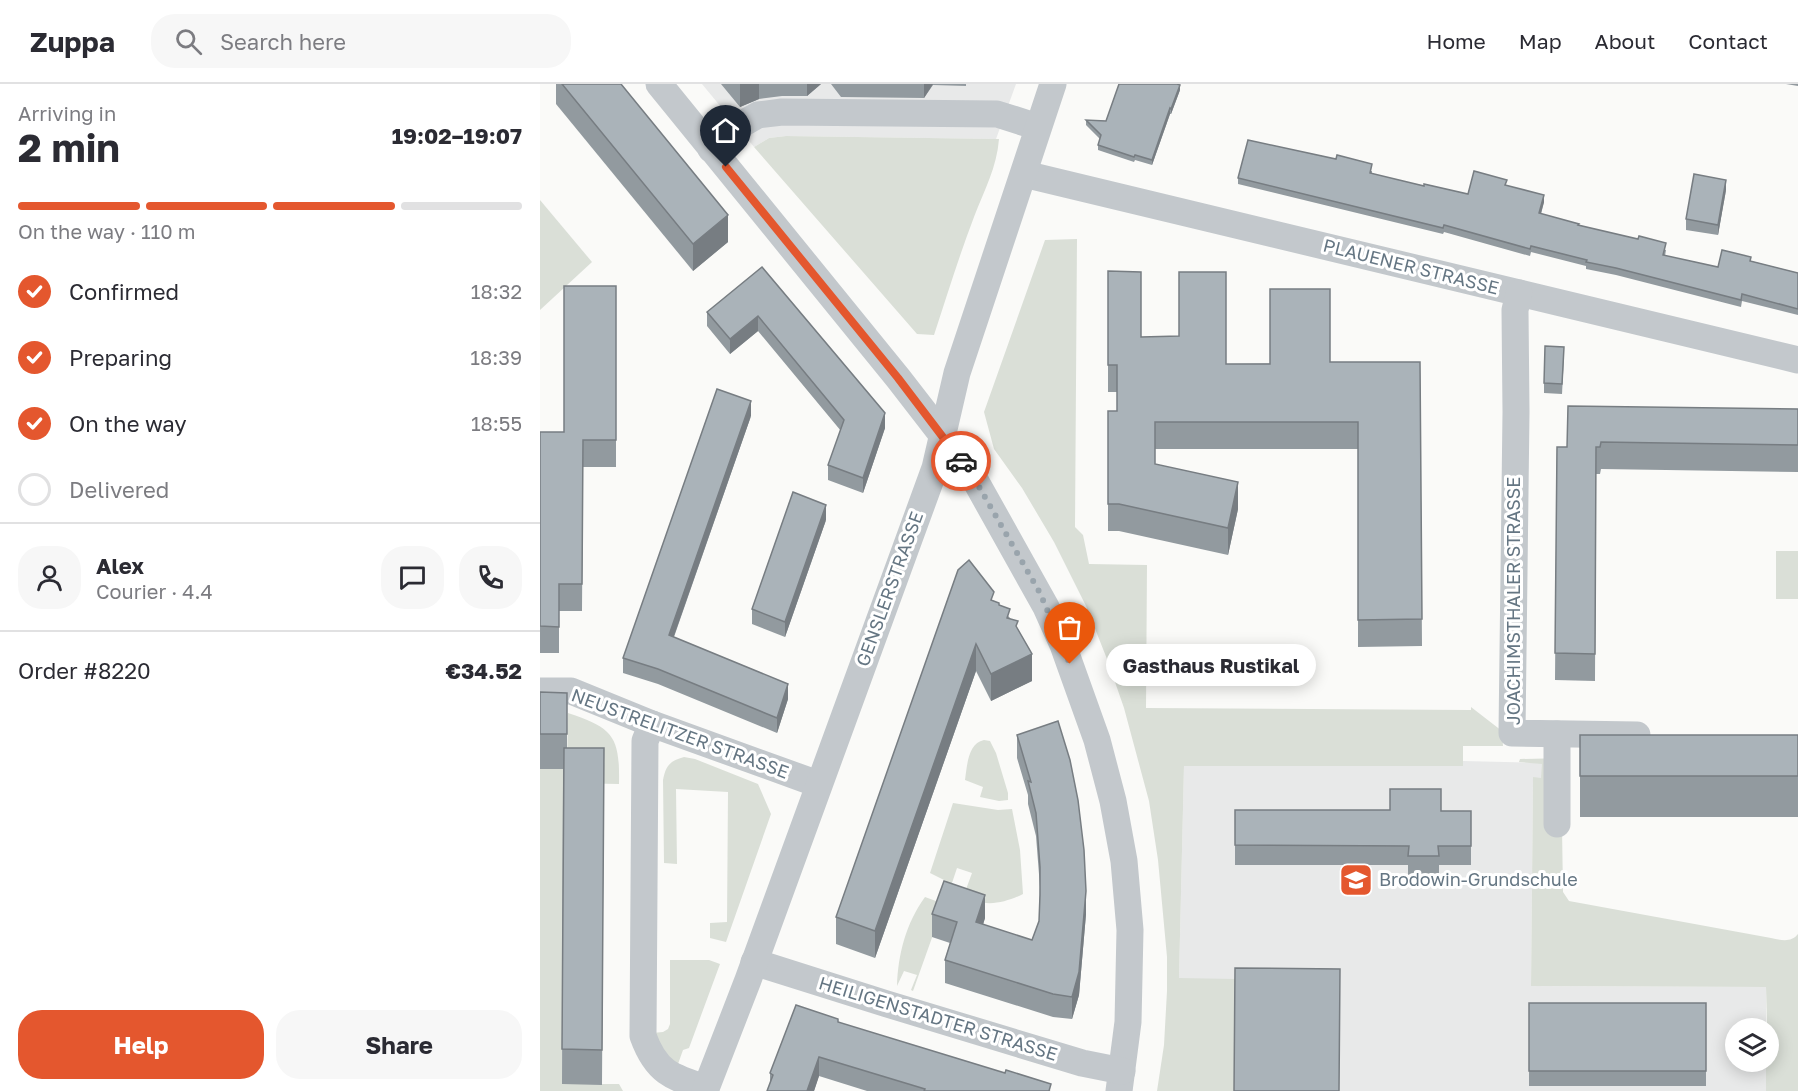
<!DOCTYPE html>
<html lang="en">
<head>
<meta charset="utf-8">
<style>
	body { margin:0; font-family:"Golos Text",sans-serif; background:#f7f7f7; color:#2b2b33; height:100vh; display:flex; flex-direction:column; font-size:22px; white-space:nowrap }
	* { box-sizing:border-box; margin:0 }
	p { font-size:20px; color:#7c7c81 }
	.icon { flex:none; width:33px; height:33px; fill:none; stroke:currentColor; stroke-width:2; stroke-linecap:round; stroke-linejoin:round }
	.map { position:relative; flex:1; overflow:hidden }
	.sheet { display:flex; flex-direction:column; background:#fff; width:540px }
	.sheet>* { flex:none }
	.controls { position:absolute; left:1185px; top:934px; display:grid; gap:12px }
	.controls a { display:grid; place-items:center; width:54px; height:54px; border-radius:50%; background:#fff; box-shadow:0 3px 15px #0003; font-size:30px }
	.pin { position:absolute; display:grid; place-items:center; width:51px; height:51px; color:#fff; margin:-62px -26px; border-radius:50% 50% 50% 0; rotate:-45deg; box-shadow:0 0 6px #0007 }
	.pin .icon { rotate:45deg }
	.courier { position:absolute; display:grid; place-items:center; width:60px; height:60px; margin:-30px; border:4px solid #e4572e; border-radius:50%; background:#fff; color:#222; box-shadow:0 2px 8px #0007 }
	.bubble { position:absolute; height:42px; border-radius:21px; background:#fff; box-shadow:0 3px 15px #0003; font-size:20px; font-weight:700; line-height:42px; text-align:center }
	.head em { font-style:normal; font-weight:700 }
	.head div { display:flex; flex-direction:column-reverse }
	.head { display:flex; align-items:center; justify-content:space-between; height:102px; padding:0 18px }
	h1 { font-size:39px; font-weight:700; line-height:45px }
	.bar { display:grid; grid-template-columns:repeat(4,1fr); gap:9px 6px; align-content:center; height:72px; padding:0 18px }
	.bar i { height:8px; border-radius:4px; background:#e1e1e2 }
	.bar .on { background:#e4572e }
	.bar p { grid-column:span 4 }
	.line { display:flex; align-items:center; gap:15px; padding:0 18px; border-top:2px solid #e1e1e2 }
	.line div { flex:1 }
	.round { display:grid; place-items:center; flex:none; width:63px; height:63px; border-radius:24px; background:#f7f7f7 }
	ol { padding:0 18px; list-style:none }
	li { display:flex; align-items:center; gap:18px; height:66px }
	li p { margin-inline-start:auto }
	li .icon { padding:6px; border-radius:50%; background:#e4572e; color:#fff; stroke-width:4 }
	li:last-child { color:#7c7c81 }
	li i { width:33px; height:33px; border:3px solid #e1e1e2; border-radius:50% }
	.cta { display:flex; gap:12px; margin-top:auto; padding:12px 18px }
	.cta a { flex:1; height:69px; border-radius:24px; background:#e4572e; color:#fff; font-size:24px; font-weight:700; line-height:69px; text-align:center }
	.cta a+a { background:#f7f7f7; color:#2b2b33 }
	header { display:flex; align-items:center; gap:36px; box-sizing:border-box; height:84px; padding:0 30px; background:#fff; border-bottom:2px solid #e1e1e2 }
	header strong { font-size:28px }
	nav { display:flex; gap:33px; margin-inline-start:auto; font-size:21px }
	.search { width:420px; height:54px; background:#f7f7f7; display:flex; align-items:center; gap:15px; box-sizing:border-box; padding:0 21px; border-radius:24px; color:#7c7c81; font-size:22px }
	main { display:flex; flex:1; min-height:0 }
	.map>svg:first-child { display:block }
	.built { fill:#e8e9e9 }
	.green { fill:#dadfd7 }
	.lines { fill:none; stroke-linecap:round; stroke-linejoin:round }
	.minor { stroke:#c3c8cc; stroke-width:27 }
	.wall { fill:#929a9f }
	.shaded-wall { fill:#777d82 }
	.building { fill:#aab3b9; stroke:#777d82; stroke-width:1.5 }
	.done { stroke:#99a4ac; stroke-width:6; stroke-dasharray:0 10.8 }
	.route { stroke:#e4572e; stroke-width:8 }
	.labels { text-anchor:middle; stroke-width:6; stroke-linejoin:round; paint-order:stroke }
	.street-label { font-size:18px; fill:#657683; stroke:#fff }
	.poi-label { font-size:18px; fill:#657683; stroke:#fff; text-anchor:start }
</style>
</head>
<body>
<header>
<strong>Zuppa</strong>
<div class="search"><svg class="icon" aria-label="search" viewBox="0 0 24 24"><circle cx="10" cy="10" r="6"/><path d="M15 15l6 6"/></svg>Search here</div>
<nav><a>Home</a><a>Map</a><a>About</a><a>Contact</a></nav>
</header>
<main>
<section class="sheet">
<div class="head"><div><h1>2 min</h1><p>Arriving in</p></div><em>19:02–19:07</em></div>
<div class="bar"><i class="on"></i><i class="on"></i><i class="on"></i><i></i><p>On the way · 110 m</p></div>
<ol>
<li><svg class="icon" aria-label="check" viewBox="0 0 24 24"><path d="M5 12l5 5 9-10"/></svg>Confirmed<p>18:32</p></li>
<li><svg class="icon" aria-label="check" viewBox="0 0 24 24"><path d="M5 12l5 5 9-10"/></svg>Preparing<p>18:39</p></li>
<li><svg class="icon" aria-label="check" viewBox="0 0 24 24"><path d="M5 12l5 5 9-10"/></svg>On the way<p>18:55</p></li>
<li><i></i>Delivered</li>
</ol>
<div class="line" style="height:108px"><a class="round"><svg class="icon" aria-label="person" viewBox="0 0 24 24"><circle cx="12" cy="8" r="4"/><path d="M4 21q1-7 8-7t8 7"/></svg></a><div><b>Alex</b><p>Courier · 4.4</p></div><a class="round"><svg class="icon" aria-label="chat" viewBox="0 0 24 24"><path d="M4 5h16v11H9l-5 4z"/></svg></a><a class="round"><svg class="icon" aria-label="phone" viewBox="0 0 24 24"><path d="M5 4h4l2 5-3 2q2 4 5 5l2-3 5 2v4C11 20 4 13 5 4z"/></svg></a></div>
<div class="line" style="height:78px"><div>Order #8220</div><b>€34.52</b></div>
<div class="cta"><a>Help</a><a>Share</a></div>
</section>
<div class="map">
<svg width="1258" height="1007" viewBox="0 0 1258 1007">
	<rect width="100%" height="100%" fill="#fafaf8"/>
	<g class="built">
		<polygon points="162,0 476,0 456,55 246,52 229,54 214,63"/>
		<polygon points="923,677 1002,679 1002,694 993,694 991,902 1226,903 1226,945 1196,945 1196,978 1226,978 1226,1007 695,1007 639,894 644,681 923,682"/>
	</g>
	<g class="green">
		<path d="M246 52 459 55C457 83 444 107 434 133 419 172 407 212 394 251L377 250 214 63 229 54Z"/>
		<polygon points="0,116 52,178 0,226"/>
		<polygon points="537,155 535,443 543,451 549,480 607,481 606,624 931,626 931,623 962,647 963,662 923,662 923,682 644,682 639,894 695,895 695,1007 617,1007 624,961 627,907 627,873 618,776 609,717 584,624 567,575 546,522 514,458 482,404 454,365 444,328 505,156"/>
		<rect x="1236" y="467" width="22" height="48"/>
		<path d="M28 629C73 644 80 652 79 700L24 699 22 1000H79L83 1007H0V685H27Z"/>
		<path d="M444 656 450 657 456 669 468 709V716L459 717 440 713 443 703 425 696C427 682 428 659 444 656Z"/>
		<path d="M144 673 155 675 218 700 231 730 186 858 170 854V839L187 838 188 708 136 705 137 780 124 779 123 696C126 681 130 677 144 673Z"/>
		<path d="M1026 674 1021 680 1023 808 1029 817 1231 854C1241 856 1251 859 1258 850V1007H1226V978H1228L1226 903 991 902 993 693 1001 694 1002 680 979 678 980 675Z"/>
		<path d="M413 719 458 726 472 725 480 766 483 810C465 819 439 826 425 808L432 789 417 784 411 802 406 797 390 789Z"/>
		<path d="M385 813 404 820 373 907 371 906 377 891 364 887 357 902C358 870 366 839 385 813Z"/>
		<polygon points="130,876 169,876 180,880 149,964 143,966 138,980 123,972 112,949 123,948 128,945 130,940"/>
	</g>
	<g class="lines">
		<g class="minor">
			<polyline points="119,0 358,294 430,387 506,523 523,561 557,656 573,717 584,777 590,846 588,938 579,1007"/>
			<polyline points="171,65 202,40 218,31 242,28 457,30 498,43"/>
			<polyline points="484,90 1258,276"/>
			<polyline points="979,209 975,226 976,328 972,649 1097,651"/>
			<polyline points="0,607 31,607 112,640 278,700"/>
			<path d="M112 640 105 657 103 952C116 988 131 993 166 1004"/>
			<polyline points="1017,650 1017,740"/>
			<polyline points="214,878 347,920 542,979 582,987"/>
			<polyline points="165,1007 208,896 395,384 417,289 513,0"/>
		</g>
	</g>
	<g class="wall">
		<polygon points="16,0 81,0 188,158 153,187 16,20"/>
		<polygon points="181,0 281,0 267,12 242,12 219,15 200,23"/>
		<polygon points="291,0 426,0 426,2 393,1 384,14 301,13"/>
		<polygon points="1246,0 1258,0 1258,2"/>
		<polygon points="640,6 631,30 630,30 612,81 595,76 594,78 558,66 558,61 560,55 546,41 546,36 566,37"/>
		<polygon points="832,87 832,90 884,102 928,110 967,102 1004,118 1001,130 1039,141 1126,166 1125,172 1178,183 1211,177 1258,189 1258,236 1258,231 1202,217 1201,223 1076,191 1046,185 1046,182 991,168 990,172 904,148 903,150 698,100 698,94"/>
		<polygon points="1186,106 1178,151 1146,146 1146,135"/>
		<polygon points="222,183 345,344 323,409 288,396 288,381 301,347 218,247 190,270 167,242 167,228"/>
		<polygon points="568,187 601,253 686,280 880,278 882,562 818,563 818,365 615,365 615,380 698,425 688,471 579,447 568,447 568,327 577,327 577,308 568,308"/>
		<polygon points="76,202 76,383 43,383 42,527 19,527 19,569 0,569 0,348 24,348"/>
		<polygon points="1024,273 1022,310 1004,309 1004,299"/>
		<polygon points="1258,325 1258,388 1061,385 1060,390 1056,390 1055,597 1015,596 1017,363 1027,363"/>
		<polygon points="211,332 134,553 248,615 237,649 118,600 83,589 83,574"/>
		<polygon points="286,436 245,553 212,540 212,525"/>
		<polygon points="454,517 470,534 478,546 492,597 451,617 436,587 335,874 296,860 296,833"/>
		<polygon points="0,608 27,609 27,664 64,664 62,1001 22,1000 23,685 0,685"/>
		<polygon points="477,651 546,830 539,911 532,935 513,933 405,899 405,876 410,859 392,853 392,830 445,834 443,841 492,856 499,837 500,803 496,752 488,720 488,711 477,674"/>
		<rect x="1040" y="651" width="218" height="82"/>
		<polygon points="695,726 931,727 931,781 899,781 899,791 868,791 868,781 695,781"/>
		<rect x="989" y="919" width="177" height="83"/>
		<polygon points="298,938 511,1007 327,1007 279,992 274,1007 227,1007 230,1000 230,989"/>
	</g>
	<g class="shaded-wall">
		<polygon points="200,0 219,0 219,15 200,23"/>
		<polygon points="267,0 281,0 267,12"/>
		<polygon points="384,0 393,0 384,14"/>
		<polygon points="640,1 640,6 631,30 631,25"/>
		<polygon points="630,24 630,30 612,81 612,76"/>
		<polygon points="1186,96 1186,106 1178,151 1178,141"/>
		<polygon points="1004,111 1004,118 999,136 999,129"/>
		<polygon points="188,131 188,158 153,187 153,160"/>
		<polygon points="218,232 218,247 190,270 190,255"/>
		<polygon points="211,317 211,332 129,566 129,551"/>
		<polygon points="345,329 345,344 323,409 323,394"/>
		<polygon points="698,398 698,425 688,471 688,444"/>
		<polygon points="286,421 286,436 245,553 245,538"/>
		<polygon points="436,560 436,587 335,874 335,847"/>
		<polygon points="492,570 492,597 451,617 451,590"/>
		<polygon points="248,600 248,615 237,649 237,634"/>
		<polygon points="546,807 546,830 539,911 532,935 532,913"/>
		<polygon points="445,811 445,834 436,861 436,838"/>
		<polygon points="279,973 279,992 274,1007 267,1007"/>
	</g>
	<g class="building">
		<polygon points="22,0 81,0 188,131 153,160"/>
		<polygon points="579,0 637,0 640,1 631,25 630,24 612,76 595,71 594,73 558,61 561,51 546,36 566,37"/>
		<polygon points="708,56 796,75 797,71 832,80 830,89 884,102 884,100 928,110 934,87 967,96 965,101 1004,111 999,129 1039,140 1038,141 1098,155 1099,152 1126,159 1123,171 1178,183 1182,166 1211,173 1210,177 1258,189 1258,225 1202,210 1201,216 1076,184 1046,178 1047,176 991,162 990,165 904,141 903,144 698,94"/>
		<polygon points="1154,90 1186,96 1178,141 1146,135"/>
		<polygon points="222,183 345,329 323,394 288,381 304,336 218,232 190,255 167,228"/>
		<polygon points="568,187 601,188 601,253 639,252 639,188 686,188 686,280 730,280 730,205 790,205 790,278 880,278 882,535 818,536 818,338 615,338 615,380 698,398 688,444 579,420 568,420 568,327 577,327 577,281 568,281"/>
		<polygon points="24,202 76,202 76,356 43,356 42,500 19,500 19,543 0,542 0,348 24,348"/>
		<polygon points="1005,262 1024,263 1022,300 1004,299"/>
		<polygon points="177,305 211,317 129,551 248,600 237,634 118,585 83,574"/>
		<polygon points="1028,322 1258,325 1258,361 1061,358 1060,363 1056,363 1055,570 1015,569 1017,363 1027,363"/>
		<polygon points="253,408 286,421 245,538 212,525"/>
		<polygon points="429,476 454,508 451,516 459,519 459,521 470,525 467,534 478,537 476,542 492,570 451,590 436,560 335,847 296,833 418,486"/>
		<polygon points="0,608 27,609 27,650 0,650"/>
		<polygon points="518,637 530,676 538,716 544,766 546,807 539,888 532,913 513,910 405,876 417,838 392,830 404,797 445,811 436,838 492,856 499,837 500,811 500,783 496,729 488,697 491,698 477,651"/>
		<rect x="1040" y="651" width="218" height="41"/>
		<polygon points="24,664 64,664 62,966 22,965"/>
		<polygon points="850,705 901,705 901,727 931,727 931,762 898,762 899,772 868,772 869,762 695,761 695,726 850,726"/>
		<polygon points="695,884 800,885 799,1007 694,1007"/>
		<rect x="989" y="919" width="177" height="68"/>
		<polygon points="256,921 298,935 298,938 465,989 466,986 511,1000 509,1007 384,1007 385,1005 279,973 267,1007 227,1007 233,991 230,989"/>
	</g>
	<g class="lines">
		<polyline class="done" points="421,377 430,387 500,509 530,580"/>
		<polyline class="route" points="186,83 358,294 421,377"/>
	</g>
	<defs>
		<symbol id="school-square" viewBox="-11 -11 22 22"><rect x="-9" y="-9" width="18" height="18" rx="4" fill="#e4572e" stroke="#fff"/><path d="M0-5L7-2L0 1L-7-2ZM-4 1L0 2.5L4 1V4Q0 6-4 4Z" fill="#fff"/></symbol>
	</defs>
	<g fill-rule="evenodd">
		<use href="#school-square" x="797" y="777" width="38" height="38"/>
	</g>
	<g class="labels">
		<g class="street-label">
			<text transform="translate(871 183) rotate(14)" y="6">PLAUENER STRASSE</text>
			<text transform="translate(350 505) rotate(-70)" y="6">GENSLERSTRASSE</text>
			<text transform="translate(974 517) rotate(-90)" y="6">JOACHIMSTHALER STRASSE</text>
			<text transform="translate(140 650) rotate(20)" y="6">NEUSTRELITZER STRASSE</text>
			<text transform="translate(398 935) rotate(17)" y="6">HEILIGENSTADTER STRASSE</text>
		</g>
		<g class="poi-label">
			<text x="839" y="802">Brodowin-Grundschule</text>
		</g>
	</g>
</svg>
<div class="controls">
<a><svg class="icon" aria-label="layers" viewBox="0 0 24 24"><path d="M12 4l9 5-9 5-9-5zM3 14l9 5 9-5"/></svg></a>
</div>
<div class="pin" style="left:530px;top:580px;background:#ea580c"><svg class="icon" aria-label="bag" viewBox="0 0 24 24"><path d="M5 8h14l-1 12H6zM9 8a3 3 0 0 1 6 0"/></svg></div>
<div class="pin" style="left:186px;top:83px;background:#1f2937"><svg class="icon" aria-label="home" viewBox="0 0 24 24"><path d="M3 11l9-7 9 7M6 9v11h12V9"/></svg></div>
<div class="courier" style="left:421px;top:377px"><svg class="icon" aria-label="car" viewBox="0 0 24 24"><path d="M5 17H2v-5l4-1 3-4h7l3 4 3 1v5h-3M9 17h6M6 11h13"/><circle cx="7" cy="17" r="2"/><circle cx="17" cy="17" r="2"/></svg></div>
<div class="bubble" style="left:566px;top:560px;width:210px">Gasthaus Rustikal</div>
</div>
</main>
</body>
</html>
